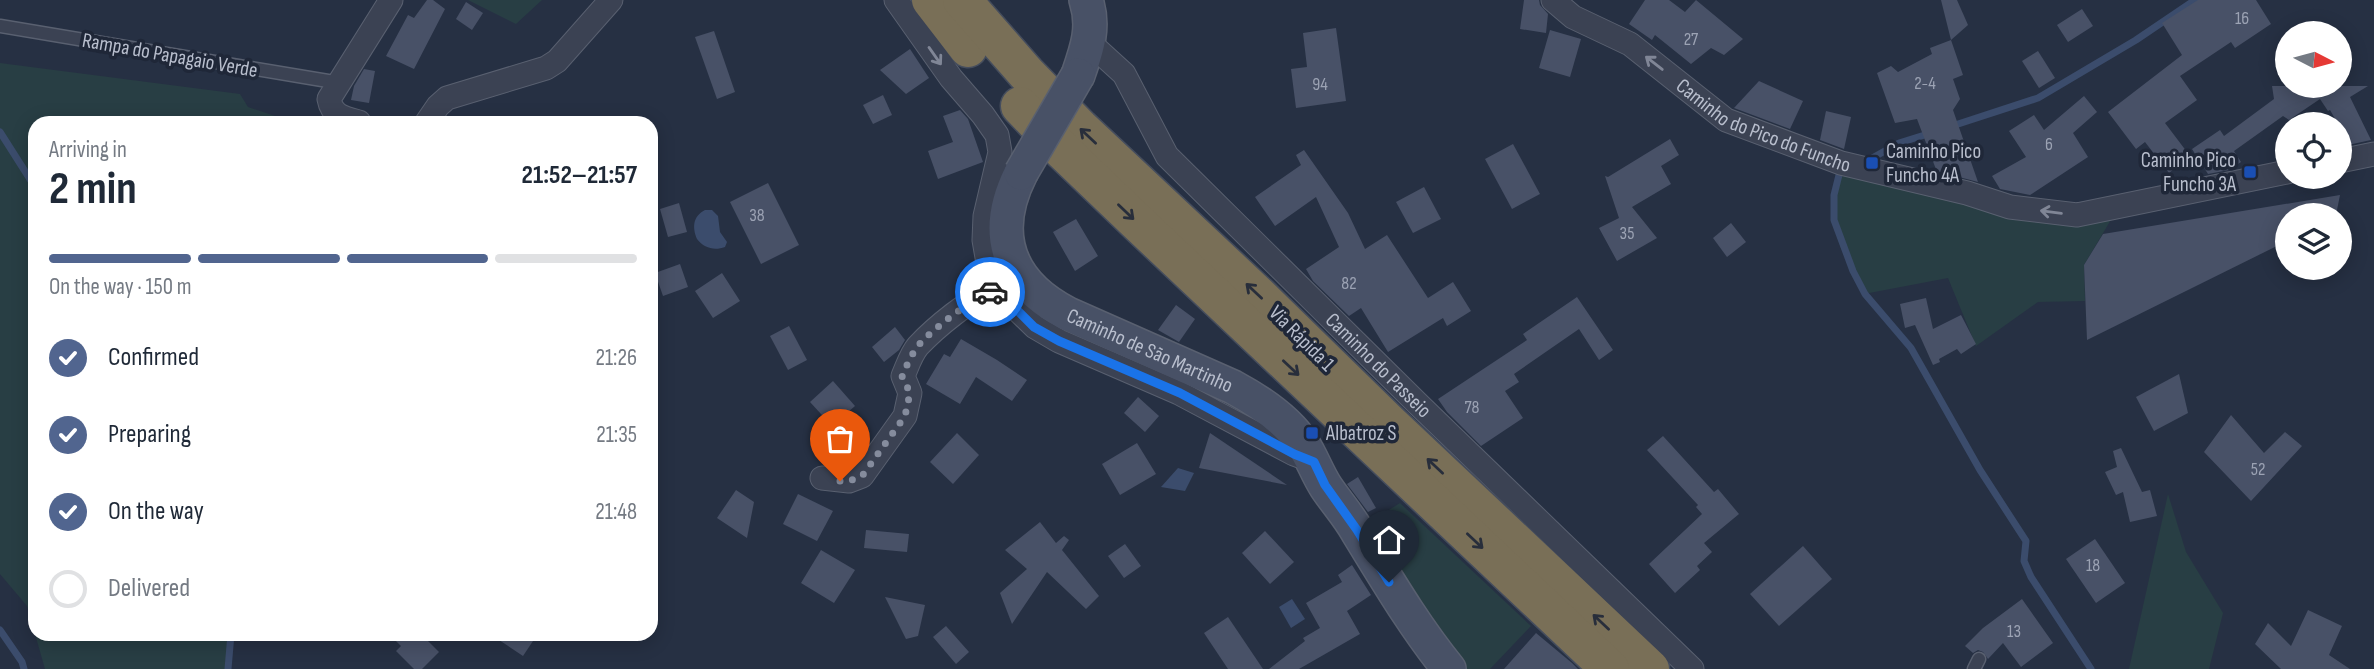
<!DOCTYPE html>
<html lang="en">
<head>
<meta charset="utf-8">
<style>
	body { margin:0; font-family:"Sofia Sans Condensed",sans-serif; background:#f6f6f7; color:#1f2937; height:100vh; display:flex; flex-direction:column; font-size:26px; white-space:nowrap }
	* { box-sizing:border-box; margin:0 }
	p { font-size:23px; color:#747a83 }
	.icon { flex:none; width:38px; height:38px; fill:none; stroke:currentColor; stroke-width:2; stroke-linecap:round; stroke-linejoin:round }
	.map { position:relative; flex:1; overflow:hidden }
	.panel { position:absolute; left:28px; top:116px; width:630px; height:525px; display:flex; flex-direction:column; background:#fff; border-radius:21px; box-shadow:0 4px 18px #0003 }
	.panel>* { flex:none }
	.needle { width:46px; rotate:96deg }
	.tools { position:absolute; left:2275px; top:21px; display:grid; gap:14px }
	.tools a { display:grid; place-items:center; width:77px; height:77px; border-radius:50%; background:#fff; box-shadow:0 4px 18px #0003; font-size:35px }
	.pin { position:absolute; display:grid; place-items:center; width:60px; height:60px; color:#fff; margin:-72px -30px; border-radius:50% 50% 50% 0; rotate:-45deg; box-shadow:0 0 7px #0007 }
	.pin .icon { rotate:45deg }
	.courier { position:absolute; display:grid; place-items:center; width:70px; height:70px; margin:-35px; border:5px solid #1a73e8; border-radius:50%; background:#fff; color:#222; box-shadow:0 2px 9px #0007 }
	.overview em { font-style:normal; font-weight:700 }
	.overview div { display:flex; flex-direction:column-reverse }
	.overview { display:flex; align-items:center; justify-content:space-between; height:119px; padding:0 21px }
	h1 { font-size:46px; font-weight:700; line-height:52px }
	.bar { display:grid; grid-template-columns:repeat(4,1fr); gap:10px 7px; align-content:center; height:84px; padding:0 21px }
	.bar i { height:9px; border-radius:5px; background:#e0e1e3 }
	.bar .selected { background:#51658f }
	.bar p { grid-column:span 4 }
	ol { padding:0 21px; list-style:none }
	li { display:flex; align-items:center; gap:21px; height:77px }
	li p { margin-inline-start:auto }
	li .icon { padding:7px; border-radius:50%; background:#51658f; color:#fff; stroke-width:4 }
	li:last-child { color:#747a83 }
	li i { width:38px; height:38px; border:4px solid #e0e1e3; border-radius:50% }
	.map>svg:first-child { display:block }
	.green { fill:#283e44 }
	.water { fill:#3b4c6c }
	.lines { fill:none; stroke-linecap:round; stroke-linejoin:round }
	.stream { stroke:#3b4c6c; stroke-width:7 }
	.building { fill:#485167 }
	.lane-casing { stroke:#596070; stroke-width:15 }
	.street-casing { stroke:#596070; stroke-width:25 }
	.secondary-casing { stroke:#596070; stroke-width:36 }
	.highway-casing { stroke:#454d5d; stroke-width:41 }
	.lane { stroke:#3b4253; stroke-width:12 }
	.street { stroke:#3b4253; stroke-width:23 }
	.secondary { stroke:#485166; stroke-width:33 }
	.highway { stroke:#796f57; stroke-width:38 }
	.secondary-bridge-casing { stroke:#596070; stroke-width:36; stroke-linecap:butt }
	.secondary-bridge { stroke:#485166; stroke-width:33 }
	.oneway { stroke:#808696 }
	.oneway2 { stroke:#282e3b }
	.done { stroke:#858c9d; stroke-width:7; stroke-dasharray:0 12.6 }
	.route { stroke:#1a73e8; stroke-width:9 }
	.transit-dot { fill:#1a4fb4; stroke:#1f2738; stroke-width:2.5 }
	.labels { text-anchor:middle; stroke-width:7; stroke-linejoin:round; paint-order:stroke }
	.number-label { font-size:18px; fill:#9ca3b4 }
	.street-label { font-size:21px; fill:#b8becd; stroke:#1f2738 }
	.poi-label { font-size:21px; fill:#b8becd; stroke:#1f2738; text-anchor:start }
</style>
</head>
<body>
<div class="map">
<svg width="2374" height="669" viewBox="0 0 2374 669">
	<rect width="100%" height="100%" fill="#263043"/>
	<g class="green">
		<polygon points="468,0 542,0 516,24"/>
		<polygon points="0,63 240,94 248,107 293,122 35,122 35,633 27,606 0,574"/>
		<path d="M1841 163 1967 193 2118 208 2084 265 2085 301 2038 302 1976 346 1948 278 1864 294C1848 266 1828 229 1832 195 1834 184 1838 173 1841 163Z"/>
		<polygon points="2168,494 2186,552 2223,613 2209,669 2129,669"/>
		<polygon points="1400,503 1531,626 1490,669 1449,669 1357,530"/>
		<polygon points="35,634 234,634 225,669 45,669"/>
	</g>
	<g class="water">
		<path d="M705 210H712L718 216 720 232 727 242 725 247C714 251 704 248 697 239 692 227 693 216 705 210Z"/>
		<polygon points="1178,468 1194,473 1185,491 1161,487"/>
		<polygon points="1292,599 1305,619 1291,628 1279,607"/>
	</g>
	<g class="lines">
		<g class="stream">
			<polyline points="1952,126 2038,98 2136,40 2195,0"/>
			<polyline points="0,132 35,187"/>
			<polyline points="1867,161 1899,143 1931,133"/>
			<polyline points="1839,175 1834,195 1834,220 1853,271 1865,294 1911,348 1980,470 2026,541 2024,561 2031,577 2091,669"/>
			<polyline points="0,630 22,662 24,669"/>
			<polyline points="228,669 231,634"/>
		</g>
	</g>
	<g class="building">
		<polygon points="427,0 433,0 445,9 414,69 386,56 408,15 414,18"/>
		<polygon points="1524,0 1539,0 1540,5 1548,14 1546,33 1520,29"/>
		<polygon points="1645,0 1669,0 1685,12 1696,0 1743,39 1724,55 1711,48 1691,64 1655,35 1652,40 1629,24"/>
		<polygon points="1941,0 1957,0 1968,25 1951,40"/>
		<polygon points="2198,0 2256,0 2271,24 2235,48 2231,42 2180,76 2197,100 2165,123 2190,156 2169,173 2145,142 2136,149 2108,112 2182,55 2162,23"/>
		<polygon points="466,2 483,13 472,30 456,19"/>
		<polygon points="2082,9 2093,26 2068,42 2057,25"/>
		<polygon points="1336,28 1346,101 1296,108 1291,69 1307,67 1303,33"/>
		<polygon points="1550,30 1581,39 1570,77 1539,68"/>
		<polygon points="714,31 735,92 717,99 695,37"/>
		<polygon points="1951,40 1963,75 1953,79 1960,99 1953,110 1978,182 1959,177 1955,170 1948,174 1937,172 1917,119 1895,123 1877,73 1891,66 1898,72 1932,54 1930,48"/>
		<polygon points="910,49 929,78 906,94 880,70"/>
		<polygon points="2038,51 2055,78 2039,88 2022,61"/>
		<polygon points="364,69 375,71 369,103 351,100 354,86"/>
		<polygon points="1759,81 1803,101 1790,129 1734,108"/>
		<polygon points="2272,86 2368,86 2350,97 2371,140 2348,145 2340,124 2338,124 2330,110 2328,111 2320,99 2289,120 2283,116 2234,151 2241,162 2229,170 2208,174 2192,149 2220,130 2224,136 2274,99"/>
		<polygon points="883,95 892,115 873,124 863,105"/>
		<polygon points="2084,96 2097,112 2073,133 2088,157 2030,195 2000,189 1992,176 2026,157 2009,131 2034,115 2044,130"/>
		<polygon points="960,110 968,119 983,162 938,179 928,151 953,142 943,116"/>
		<polygon points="1826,111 1851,117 1844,149 1820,140"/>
		<polygon points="1670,139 1679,155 1661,166 1671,184 1632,207 1657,238 1617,261 1599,228 1619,218 1605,176 1608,177"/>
		<polygon points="1513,144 1540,194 1512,209 1485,159"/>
		<polygon points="1304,150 1348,213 1365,249 1387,235 1428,298 1453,282 1471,311 1447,326 1443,318 1388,352 1361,308 1349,316 1313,281 1306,269 1339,247 1316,197 1275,226 1255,197 1301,165 1296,155"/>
		<polygon points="768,183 799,245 761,264 730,202"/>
		<polygon points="1424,187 1441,219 1413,233 1396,202"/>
		<polygon points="2340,195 2336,215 2287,215 2287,241 2087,340 2084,265 2103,234"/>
		<polygon points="679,203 687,232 668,237 660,209"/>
		<polygon points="1076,219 1098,256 1075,271 1053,232"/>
		<polygon points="1731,223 1746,242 1727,257 1713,238"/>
		<polygon points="680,264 688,287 663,296 655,273"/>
		<polygon points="722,273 740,301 713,318 695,291"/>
		<polygon points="1577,297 1613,350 1599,360 1579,329 1514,374 1519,382 1505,391 1523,418 1481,446 1447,412 1438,399 1527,340 1523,334"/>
		<polygon points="1926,298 1933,329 1961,315 1976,344 1961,354 1957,349 1939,359 1940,362 1933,365 1915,325 1905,328 1900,304"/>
		<polygon points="1176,305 1195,319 1179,342 1158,330"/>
		<polygon points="789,326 807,360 788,370 770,336"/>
		<polygon points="895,327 905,340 899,350 884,362 872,347"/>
		<polygon points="961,339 997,360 1027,380 1012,401 976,377 960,404 926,384 944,354 950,357"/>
		<polygon points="2179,374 2188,413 2154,431 2136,397"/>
		<polygon points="833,381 855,406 832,426 810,402"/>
		<polygon points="1138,397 1159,416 1145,432 1124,413"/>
		<polygon points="2231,415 2264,453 2285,432 2302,446 2251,501 2204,452"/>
		<polygon points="957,433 979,455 953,484 930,462"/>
		<polygon points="1210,433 1287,485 1199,468"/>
		<polygon points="1663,436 1714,492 1718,489 1739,514 1704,543 1712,552 1697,566 1700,570 1675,593 1649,564 1702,514 1696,507 1698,505 1647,450"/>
		<polygon points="1137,443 1156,474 1120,495 1102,464"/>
		<polygon points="2121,448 2142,492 2150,490 2157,516 2130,522 2123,492 2116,495 2105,472 2117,467 2113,451"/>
		<polygon points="1358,477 1376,508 1368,512 1347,484"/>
		<polygon points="736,490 754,502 747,538 717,518"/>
		<polygon points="798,494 833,511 817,541 783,524"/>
		<polygon points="1040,522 1056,543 1064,536 1069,540 1062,550 1099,596 1086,609 1047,572 1012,624 1000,593 1027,569 1005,550"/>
		<polygon points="866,530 909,534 907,552 864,548"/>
		<polygon points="1265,531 1294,562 1270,584 1242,553"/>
		<polygon points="2095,539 2125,583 2096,603 2066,559"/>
		<polygon points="1125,544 1141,566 1124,578 1108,556"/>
		<polygon points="1803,546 1832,579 1779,626 1750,594"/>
		<polygon points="821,550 855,570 834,603 801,583"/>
		<polygon points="1352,565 1371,595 1347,611 1360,634 1299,669 1269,669 1305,641 1303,638 1320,628 1306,603 1342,582 1338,575"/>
		<polygon points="885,597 925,605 918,636 906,639"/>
		<polygon points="2022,599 2053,643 2021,667 2003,643 1988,659 1983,652 1978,650 1973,653 1965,646 1983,628"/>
		<polygon points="2308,610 2342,626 2329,655 2350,669 2281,669 2255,644 2268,623 2291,646"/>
		<polygon points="1228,617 1263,669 1228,669 1204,633"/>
		<polygon points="946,626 969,652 956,664 933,637"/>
		<polygon points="1536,633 1572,663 1578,669 1504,669"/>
		<polygon points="389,634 421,634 439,652 422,669 414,669 396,651 401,646"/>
		<polygon points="490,634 521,634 533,641 523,656"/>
	</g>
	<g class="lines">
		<defs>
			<g id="lane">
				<polyline points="0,26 340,83"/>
				<polyline points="1974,669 1979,659"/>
			</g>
			<g id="street">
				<polyline points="896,0 951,78 983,115 997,135 1000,152 985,216 984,240 993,292"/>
				<path id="s1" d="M1553 0 1573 17 1630 44 1726 120 1841 163 1967 193 2010 207 2077 215 2287 172"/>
				<path id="s2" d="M1090 43 1124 74 1167 156 1417 403 1692 669"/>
				<path d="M359 122C344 118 332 116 329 99L391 0"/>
				<polyline points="427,122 438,106 447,98 546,68 557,61 611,0"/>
				<polyline points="2340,161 2374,154"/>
				<polyline points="993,292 1004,297 1035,327 1059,341 1179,393 1294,454 1313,461"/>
				<path d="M822 478 849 481 862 476 905 416 910 393 903 376C907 367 911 354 918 346 933 330 972 296 993 292"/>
			</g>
			<g id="secondary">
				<path d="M1078 75C1087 49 1095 27 1086 0"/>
				<path id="s3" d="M1021 173C990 234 1008 283 1068 314L1233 387C1259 401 1287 419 1303 444 1312 458 1317 473 1326 487 1336 502 1348 515 1357 531 1386 578 1414 626 1449 669"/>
			</g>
			<g id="highway">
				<polyline points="931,0 968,48"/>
				<polyline points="962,0 1026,73 1080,128 1260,297 1388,422 1650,669"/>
				<polyline points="1020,106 1064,152 1136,221 1610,669"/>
			</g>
		</defs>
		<use href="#lane" class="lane-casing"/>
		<use href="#street" class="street-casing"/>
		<use href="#secondary" class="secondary-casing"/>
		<use href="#highway" class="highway-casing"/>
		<use href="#lane" class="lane"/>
		<use href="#street" class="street"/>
		<use href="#secondary" class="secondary"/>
		<use href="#highway" class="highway"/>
		<defs>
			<polyline id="secondary-bridge" points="1021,173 1078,75"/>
		</defs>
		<use href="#secondary-bridge" class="secondary-bridge-casing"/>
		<use href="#secondary-bridge" class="secondary-bridge"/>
	</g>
	<defs><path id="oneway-shaft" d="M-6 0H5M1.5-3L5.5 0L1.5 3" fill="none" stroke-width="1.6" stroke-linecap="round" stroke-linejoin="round" transform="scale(1.75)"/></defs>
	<g class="oneway">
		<use href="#oneway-shaft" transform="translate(935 56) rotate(55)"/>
		<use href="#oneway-shaft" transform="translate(1654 63) rotate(-142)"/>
		<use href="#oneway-shaft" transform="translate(2051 212) rotate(-173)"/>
	</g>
	<g class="oneway2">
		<use href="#oneway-shaft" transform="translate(1088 136) rotate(-137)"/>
		<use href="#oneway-shaft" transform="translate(1126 212) rotate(44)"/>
		<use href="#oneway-shaft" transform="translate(1254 291) rotate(-137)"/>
		<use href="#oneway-shaft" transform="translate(1291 368) rotate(43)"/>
		<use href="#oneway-shaft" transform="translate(1435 466) rotate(-137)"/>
		<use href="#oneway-shaft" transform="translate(1475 541) rotate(43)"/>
		<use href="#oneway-shaft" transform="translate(1601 622) rotate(-137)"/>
	</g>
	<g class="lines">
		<path class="done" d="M840 481H849L862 476 905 416 910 393 902 376C906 367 910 358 915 350 922 337 975 296 990 292"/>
		<polyline class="route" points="990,292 993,292 1004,297 1034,327 1059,341 1180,393 1294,454 1314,462 1325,485 1357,530 1389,582"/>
	</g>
	<g class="transit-dot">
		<rect x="1865" y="156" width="14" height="14" rx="3.5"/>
		<rect x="2243" y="165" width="14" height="14" rx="3.5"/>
		<rect x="1305" y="426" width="14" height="14" rx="3.5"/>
	</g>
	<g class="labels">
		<g class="number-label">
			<text x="2242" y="24">16</text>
			<text x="1691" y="45">27</text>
			<text x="1925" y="89">2-4</text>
			<text x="1320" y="90">94</text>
			<text x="2049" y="150">6</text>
			<text x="757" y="221">38</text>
			<text x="1627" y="239">35</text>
			<text x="1349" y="289">82</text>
			<text x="1472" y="413">78</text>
			<text x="2258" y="475">52</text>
			<text x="2093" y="571">18</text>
			<text x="2014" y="637">13</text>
		</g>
		<g class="street-label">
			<text transform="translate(170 55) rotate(10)" y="7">Rampa do Papagaio Verde</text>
			<text dy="7" stroke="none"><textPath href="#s1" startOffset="248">Caminho do Pico do Funcho</textPath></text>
			<text transform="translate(1302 338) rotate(45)" y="7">Via Rápida 1</text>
			<text dy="7" stroke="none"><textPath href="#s3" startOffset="259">Caminho de São Martinho</textPath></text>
			<text dy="7" stroke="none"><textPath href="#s2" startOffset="436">Caminho do Passeio</textPath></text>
		</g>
		<g class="poi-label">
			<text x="1886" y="158">Caminho Pico<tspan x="1886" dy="24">Funcho 4A</tspan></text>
			<text x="2236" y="167" text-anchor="end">Caminho Pico<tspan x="2236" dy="24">Funcho 3A</tspan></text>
			<text x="1326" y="440">Albatroz S</text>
		</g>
	</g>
</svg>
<div class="tools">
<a><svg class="needle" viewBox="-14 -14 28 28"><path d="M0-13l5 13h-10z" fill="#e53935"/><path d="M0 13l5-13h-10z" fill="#747a83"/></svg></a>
<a><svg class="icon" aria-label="locate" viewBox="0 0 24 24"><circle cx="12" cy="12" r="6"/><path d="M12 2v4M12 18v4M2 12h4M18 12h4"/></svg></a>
<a><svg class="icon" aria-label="layers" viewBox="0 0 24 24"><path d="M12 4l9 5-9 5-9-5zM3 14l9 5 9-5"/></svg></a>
</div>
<div class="pin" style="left:840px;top:481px;background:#ea580c"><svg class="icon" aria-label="bag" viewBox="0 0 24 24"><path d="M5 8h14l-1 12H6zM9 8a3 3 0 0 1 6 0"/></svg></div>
<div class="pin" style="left:1389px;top:582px;background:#1f2937"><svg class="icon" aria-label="home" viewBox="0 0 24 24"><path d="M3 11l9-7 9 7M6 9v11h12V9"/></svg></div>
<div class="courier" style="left:990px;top:292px"><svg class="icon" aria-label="car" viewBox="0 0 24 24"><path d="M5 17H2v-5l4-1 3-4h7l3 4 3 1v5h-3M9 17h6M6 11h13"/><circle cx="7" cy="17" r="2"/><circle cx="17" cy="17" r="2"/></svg></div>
<section class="panel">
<div class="overview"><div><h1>2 min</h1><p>Arriving in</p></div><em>21:52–21:57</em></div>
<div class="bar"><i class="selected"></i><i class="selected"></i><i class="selected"></i><i></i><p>On the way · 150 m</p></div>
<ol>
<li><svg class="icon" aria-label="check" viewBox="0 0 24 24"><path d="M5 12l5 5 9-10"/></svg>Confirmed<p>21:26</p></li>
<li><svg class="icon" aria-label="check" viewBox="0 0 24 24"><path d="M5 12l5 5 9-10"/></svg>Preparing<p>21:35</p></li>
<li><svg class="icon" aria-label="check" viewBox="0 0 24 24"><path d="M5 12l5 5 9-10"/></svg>On the way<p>21:48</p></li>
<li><i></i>Delivered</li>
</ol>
</section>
</div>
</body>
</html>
